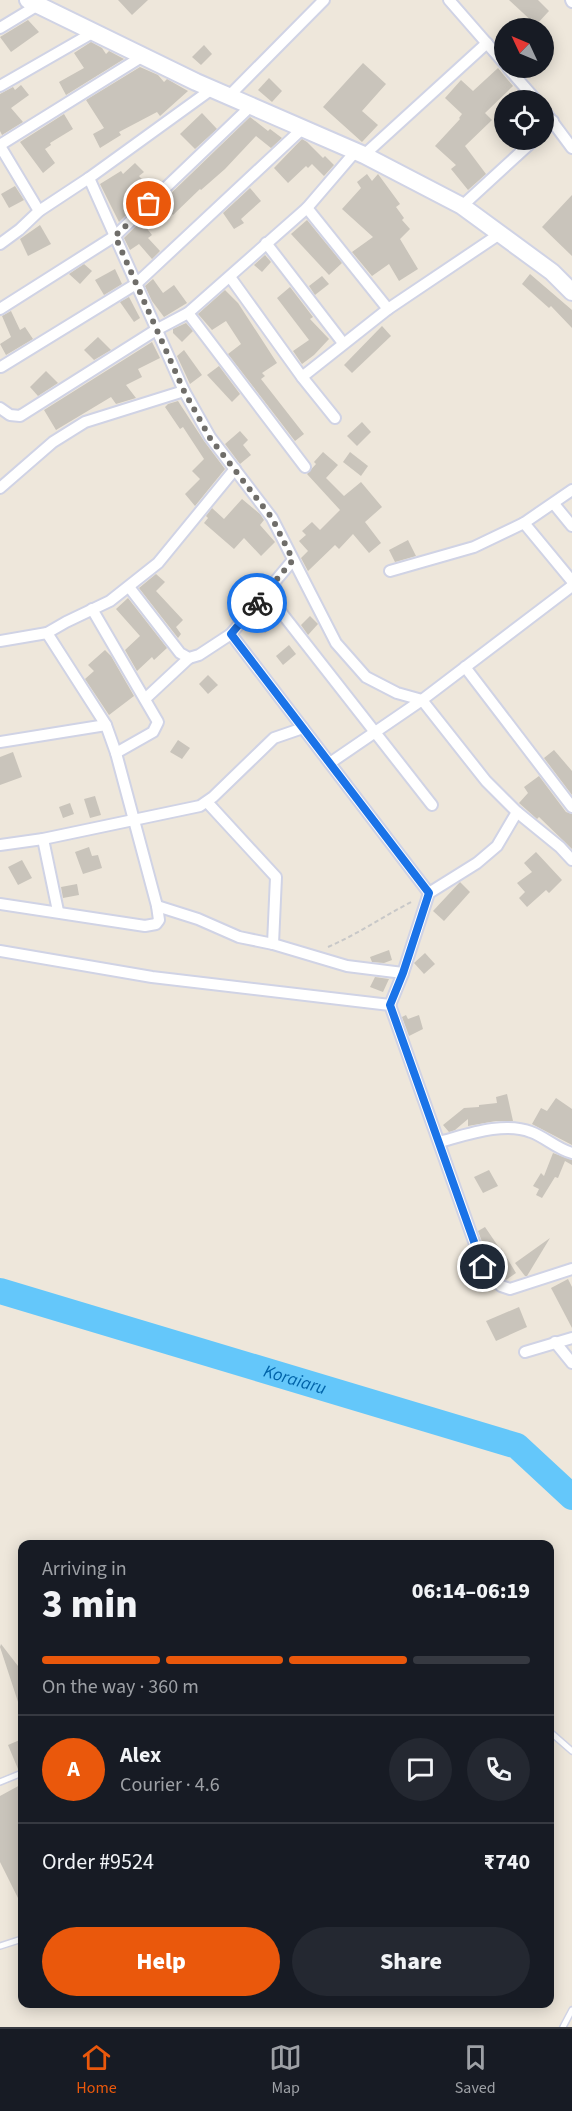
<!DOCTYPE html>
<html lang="en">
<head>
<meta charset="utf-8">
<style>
	body { margin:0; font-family:"Source Sans 3",sans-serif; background:#242831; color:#f1f3f6; height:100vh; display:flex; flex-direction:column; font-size:22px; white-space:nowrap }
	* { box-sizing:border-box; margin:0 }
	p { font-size:20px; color:#9ea1a6 }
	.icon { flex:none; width:33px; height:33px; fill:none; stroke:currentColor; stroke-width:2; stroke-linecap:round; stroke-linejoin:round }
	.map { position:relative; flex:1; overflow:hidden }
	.drawer { position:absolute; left:18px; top:1540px; width:536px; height:468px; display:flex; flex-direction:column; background:#171b24; border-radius:12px; box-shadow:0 3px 15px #0003 }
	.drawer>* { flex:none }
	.needle { width:39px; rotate:314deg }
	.buttons { position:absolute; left:494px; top:18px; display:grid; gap:12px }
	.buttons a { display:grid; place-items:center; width:60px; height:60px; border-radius:50%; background:#171b24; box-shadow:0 3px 15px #0003; font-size:30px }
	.pin { position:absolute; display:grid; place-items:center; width:51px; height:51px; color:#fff; margin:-26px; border:3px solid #fff; border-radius:50%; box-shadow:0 2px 6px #0007 }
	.courier { position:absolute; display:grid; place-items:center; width:60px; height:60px; margin:-30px; border:4px solid #1a73e8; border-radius:50%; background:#fff; color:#222; box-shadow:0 2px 8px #0007 }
	.overview em { font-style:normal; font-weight:800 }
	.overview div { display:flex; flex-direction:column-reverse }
	.overview { display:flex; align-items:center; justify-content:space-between; height:102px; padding:0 24px }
	h1 { font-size:39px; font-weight:800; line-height:45px }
	.bar { display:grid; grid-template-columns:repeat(4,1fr); gap:9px 6px; align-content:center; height:72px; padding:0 24px }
	.bar i { height:8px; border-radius:4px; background:#363941 }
	.bar .on { background:#ea580c }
	.bar p { grid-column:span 4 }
	.line { display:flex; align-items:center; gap:15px; padding:0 24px; border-top:2px solid #363941 }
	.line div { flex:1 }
	.round { display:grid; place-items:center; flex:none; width:63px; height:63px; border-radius:32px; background:#242831 }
	.primary-button { display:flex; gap:12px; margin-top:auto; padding:12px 24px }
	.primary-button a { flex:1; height:69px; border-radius:36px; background:#ea580c; color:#fff; font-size:24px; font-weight:800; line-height:69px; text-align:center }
	.primary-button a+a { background:#242831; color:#f1f3f6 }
	.tab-bar { display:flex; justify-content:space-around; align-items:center; height:84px; border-top:2px solid #363941; background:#171b24; font-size:16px; color:#9ea1a6 }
	.tab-bar a { display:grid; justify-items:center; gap:3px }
	.tab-bar .on { color:#ea580c }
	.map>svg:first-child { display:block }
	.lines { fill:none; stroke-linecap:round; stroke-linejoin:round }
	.river { stroke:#64c7fa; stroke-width:26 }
	.building { fill:#c9c4bb }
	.lane-casing { stroke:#d0d3e5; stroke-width:8 }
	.street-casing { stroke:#d0d3e5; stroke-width:14 }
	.secondary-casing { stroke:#d0d3e5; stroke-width:20 }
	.path { stroke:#c8c8c8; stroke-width:2; stroke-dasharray:4.5 3; stroke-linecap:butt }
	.lane { stroke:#fff; stroke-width:5 }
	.street { stroke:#fff; stroke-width:10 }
	.secondary { stroke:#fff; stroke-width:16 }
	.done { stroke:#6f6d69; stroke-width:6; stroke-dasharray:0 10.8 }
	.route { stroke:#1a73e8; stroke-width:8 }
	.labels { text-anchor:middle; stroke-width:4.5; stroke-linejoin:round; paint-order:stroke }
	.water-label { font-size:18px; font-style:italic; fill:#0063a9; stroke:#fff }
</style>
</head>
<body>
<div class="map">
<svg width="572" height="2027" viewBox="0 0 572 2027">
	<rect width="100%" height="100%" fill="#eee7db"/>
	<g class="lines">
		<path class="river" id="s1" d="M0 1291 517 1446 572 1497"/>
	</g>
	<g class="building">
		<polygon points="118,0 148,0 132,15"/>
		<polygon points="509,0 538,0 549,11 536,25"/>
		<polygon points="28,20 39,32 11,52 0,37"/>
		<polygon points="91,42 102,48 106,54 109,51 124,59 66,95 59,82 84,68 74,53"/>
		<polygon points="204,45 212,54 201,65 192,57"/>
		<polygon points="363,63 386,84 362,111 378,125 362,142 323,107"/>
		<polygon points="140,67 158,75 164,82 167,79 188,91 160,116 157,112 119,132 121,135 100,148 93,134 104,128 86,100"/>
		<polygon points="498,68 513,86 485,113 492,120 465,146 486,174 468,190 451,169 456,165 435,146 460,119 459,118 462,114 445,98 461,80 473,91"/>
		<polygon points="269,78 282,91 272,102 258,90"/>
		<polygon points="21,85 29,95 11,108 23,122 2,135 0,131 0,94 13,87 15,90"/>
		<polygon points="202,113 217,129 195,149 180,134"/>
		<polygon points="64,114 73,129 50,143 51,145 45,149 55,163 43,173 20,142"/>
		<polygon points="250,117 268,131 270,129 282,138 271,148 256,136 225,169 201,190 200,189 173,215 161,203"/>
		<polygon points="302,139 307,142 323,158 325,156 334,165 324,176 312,164 308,168 306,166 288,183 274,168"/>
		<polygon points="135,163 144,172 139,176 152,190 119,222 100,184 121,171 123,174"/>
		<polygon points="367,174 372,181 378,174 400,204 396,207 404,218 402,220 410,229 400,239 418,269 399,281 389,264 372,276 352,252 373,237 342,209 361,188 357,182"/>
		<polygon points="15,186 24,200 9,208 1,194"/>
		<polygon points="250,188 261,201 241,219 244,223 234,229 223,213"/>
		<polygon points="572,195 572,256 542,227"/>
		<polygon points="307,220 342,263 329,275 291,234"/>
		<polygon points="141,221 152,235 148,238 160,251 152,259 139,244 130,250 124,238"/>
		<polygon points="40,225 51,244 28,256 20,239"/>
		<polygon points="265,255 271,262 262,272 254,265"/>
		<polygon points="84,264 92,271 80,284 69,274"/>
		<polygon points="115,269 122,284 104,295 95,280"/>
		<polygon points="530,274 572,310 572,328 551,306 549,308 522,284"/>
		<polygon points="322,276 329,284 315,295 309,286"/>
		<polygon points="153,279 163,293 174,285 187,303 164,317 152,301 145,286"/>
		<polygon points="290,287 313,317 310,319 329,339 314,355 302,364 293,351 309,340 277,298"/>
		<polygon points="225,290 238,303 277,363 262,373 265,376 261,379 304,434 295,441 228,354 241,344 226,321 212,330 198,314"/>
		<polygon points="129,297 140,318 134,322 120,302"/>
		<polygon points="11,311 20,330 25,327 33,339 6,355 0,344 11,337 2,316"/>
		<polygon points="186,323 193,331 182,342 173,333 173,329"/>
		<polygon points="382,326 391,336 352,373 344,365"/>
		<polygon points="98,337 111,350 94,360 84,350"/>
		<polygon points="152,342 160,358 138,369 142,377 126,385 136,398 116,404 111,397 56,430 44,410"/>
		<polygon points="184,350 202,375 190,384 177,356"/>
		<polygon points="219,366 240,394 232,402 207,375"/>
		<polygon points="46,371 58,383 38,396 30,387"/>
		<polygon points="178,401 204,441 225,469 195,506 185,494 200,479 192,471 204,459 183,427 180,429 165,407 168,404"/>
		<polygon points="362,422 371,432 357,446 347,436"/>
		<polygon points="240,431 248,440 243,445 251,455 240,464 225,444"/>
		<polygon points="323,452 338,465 326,478 344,496 361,482 382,507 365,522 381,543 369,553 353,534 339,549 335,545 308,571 301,558 308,551 299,541 306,535 302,531 312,522 320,530 340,510 307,474 316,464 314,462"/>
		<polygon points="350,452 368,466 361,476 343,462"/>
		<polygon points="242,499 260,514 264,520 260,525 275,542 261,556 244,538 234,549 204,523 208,518 206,516 212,508 224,519"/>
		<polygon points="408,540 416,556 395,562 389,550"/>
		<polygon points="156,574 165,582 156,591 183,620 176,627 181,634 178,638 139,588"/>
		<polygon points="128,598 167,648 154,660 152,657 137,671 125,650 140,636 116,609"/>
		<polygon points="267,606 279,621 265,633 254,619"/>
		<polygon points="310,616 318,624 308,635 301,625"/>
		<polygon points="289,645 296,654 283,665 276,656"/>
		<polygon points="105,650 111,656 134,696 109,715 85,679 94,671 88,665"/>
		<polygon points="208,675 218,685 208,694 199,684"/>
		<polygon points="178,740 190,748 182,759 170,752"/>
		<polygon points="554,750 572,771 572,795 544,758"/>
		<polygon points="13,752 22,777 0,785 0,757"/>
		<polygon points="539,776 566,812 572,814 572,849 539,817 537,819 519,803 528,793 524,787"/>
		<polygon points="95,796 101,815 90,818 84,799"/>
		<polygon points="70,803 74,814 63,818 59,807"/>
		<polygon points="89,847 92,856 98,855 102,868 83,874 75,852"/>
		<polygon points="536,852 562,880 549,893 546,890 527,907 519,898 525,892 517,883 532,872 524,863"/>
		<polygon points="22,860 32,878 18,885 8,867"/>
		<polygon points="460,882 470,892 444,921 433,911"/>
		<polygon points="77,884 79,895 63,898 61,887"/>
		<polygon points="389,950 392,960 384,963 372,962 370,957"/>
		<polygon points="425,953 435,964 424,974 414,963"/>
		<polygon points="375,977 389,979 383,992 370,987"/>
		<polygon points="406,1015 408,1019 419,1015 423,1029 409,1036 402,1017"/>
		<polygon points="507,1094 513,1121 496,1121 468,1126 468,1119 455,1130 449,1132 443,1125 464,1108 479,1107 479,1105 497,1103 496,1097"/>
		<polygon points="556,1098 572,1109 572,1145 532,1124 541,1108 547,1111"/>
		<polygon points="553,1153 572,1160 572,1165 565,1161 558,1178 555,1177 542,1198 536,1195 539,1189 533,1186 541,1173 544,1176"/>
		<polygon points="489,1170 498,1186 483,1193 474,1177"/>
		<polygon points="485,1227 500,1249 501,1248 516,1273 506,1280 490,1263 478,1231"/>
		<polygon points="550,1238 527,1276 525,1276 515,1263"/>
		<polygon points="568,1279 572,1287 572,1328 551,1288"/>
		<polygon points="519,1307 527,1327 496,1341 486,1321"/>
		<polygon points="1,1644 18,1666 22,1665 22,1707 20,1708 0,1647"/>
		<polygon points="22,1739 22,1768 18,1769 8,1745"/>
		<polygon points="22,1784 22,1906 0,1862 0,1796"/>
	</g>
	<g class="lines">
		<defs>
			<g id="lane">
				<polyline points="549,1731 572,1751"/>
				<polyline points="0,1782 22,1773"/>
				<polyline points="0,1946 22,1939"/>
				<polyline points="563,2027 572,2010"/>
			</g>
			<g id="street">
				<polyline points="449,0 504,63"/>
				<polyline points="571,0 572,2"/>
				<polyline points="0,28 38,5"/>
				<polyline points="508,68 536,100"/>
				<polyline points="0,86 94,32"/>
				<polyline points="229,96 324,0"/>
				<polyline points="543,109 572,148"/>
				<polyline points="543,131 553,121"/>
				<polyline points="0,145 143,56"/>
				<polyline points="0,146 39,211"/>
				<polyline points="364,155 487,43"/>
				<polyline points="89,178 184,391 210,437 272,518 336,643 366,677 397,693 422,700"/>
				<polyline points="462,206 534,140"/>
				<polyline points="307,208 388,309"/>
				<polyline points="266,243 343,343"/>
				<polyline points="0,244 19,230 39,211 89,178 212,89"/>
				<polyline points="230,277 302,377 335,418"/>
				<polyline points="0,309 115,236 251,106"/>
				<polyline points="188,313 305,467"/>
				<polyline points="1,367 136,284 302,129"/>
				<polyline points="302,377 388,309 501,233"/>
				<polyline points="0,408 10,415 20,416 156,330 188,313 307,208 355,152"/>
				<polyline points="0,488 53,442 85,422 184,391"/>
				<polyline points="554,504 572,526"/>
				<polyline points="524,523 572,581"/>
				<polyline points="390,571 474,547 524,523 572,490"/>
				<polyline points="572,586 422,700 486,781 517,812 560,847 572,860"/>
				<polyline points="129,587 180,653 189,658 199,655 231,634 293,560"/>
				<polyline points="266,593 432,805"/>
				<polyline points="92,609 158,722 153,732 116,753"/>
				<polyline points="231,634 429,893 403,973 390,1005"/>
				<polyline points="0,641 47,633 66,622 110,601 158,563 235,469"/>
				<polyline points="465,667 572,807"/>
				<polyline points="145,699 189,658"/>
				<polyline points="0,742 106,725"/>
				<polyline points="330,763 422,700"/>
				<polyline points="207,802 276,877 273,944"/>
				<polyline points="43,839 58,911"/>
				<polyline points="0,845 43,839 200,806 213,797 274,738 303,728"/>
				<polyline points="429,893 477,863 497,846 517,812"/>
				<polyline points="0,904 145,926 156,924 159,920 157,906 116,753 106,725 47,633"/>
				<polyline points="157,906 198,919 239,937 273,944 347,966 403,973"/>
				<polyline points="0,951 152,977 390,1005 483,1267 501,1286 510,1289 572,1269"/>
				<path d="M439 1142C466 1135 504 1121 531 1132 545 1137 557 1149 572 1153"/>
				<polyline points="555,1342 572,1363"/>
				<polyline points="525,1352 572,1338"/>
			</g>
			<polyline id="secondary" points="28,0 196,82 364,155 462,206 552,272 572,292"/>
		</defs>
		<use href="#lane" class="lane-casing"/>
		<use href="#street" class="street-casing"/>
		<use href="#secondary" class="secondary-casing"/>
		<path class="path" d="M328 947C358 934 384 916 413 901"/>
		<use href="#lane" class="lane"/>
		<use href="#street" class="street"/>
		<use href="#secondary" class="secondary"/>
	</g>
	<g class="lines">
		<polyline class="done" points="149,204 115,236 184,391 210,438 272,518 293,560 257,603"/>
		<polyline class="route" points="257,603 231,634 429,893 403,973 390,1005 483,1267"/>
	</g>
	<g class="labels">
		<g class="water-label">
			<text dy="6" stroke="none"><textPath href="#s1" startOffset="308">Koraiaru</textPath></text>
		</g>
	</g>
</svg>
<div class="buttons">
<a><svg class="needle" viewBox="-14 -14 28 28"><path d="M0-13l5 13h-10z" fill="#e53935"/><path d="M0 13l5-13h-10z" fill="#9ea1a6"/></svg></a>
<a><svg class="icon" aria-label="locate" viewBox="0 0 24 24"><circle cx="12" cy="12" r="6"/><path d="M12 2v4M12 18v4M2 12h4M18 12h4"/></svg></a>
</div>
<div class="pin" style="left:149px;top:204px;background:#ea580c"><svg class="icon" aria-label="bag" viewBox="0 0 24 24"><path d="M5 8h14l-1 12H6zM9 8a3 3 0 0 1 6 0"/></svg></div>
<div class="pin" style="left:483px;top:1267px;background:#1f2937"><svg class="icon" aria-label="home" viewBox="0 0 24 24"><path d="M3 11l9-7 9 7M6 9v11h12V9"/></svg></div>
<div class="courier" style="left:257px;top:603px"><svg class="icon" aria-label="bike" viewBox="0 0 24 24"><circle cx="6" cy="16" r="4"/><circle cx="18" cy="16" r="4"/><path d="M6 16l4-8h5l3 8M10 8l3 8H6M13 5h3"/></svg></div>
<section class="drawer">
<div class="overview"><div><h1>3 min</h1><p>Arriving in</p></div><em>06:14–06:19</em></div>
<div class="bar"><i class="on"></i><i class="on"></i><i class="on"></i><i></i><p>On the way · 360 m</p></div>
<div class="line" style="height:108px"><b class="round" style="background:#ea580c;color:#fff">A</b><div><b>Alex</b><p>Courier · 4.6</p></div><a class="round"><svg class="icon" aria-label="chat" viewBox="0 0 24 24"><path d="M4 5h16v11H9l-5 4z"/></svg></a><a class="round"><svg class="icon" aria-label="phone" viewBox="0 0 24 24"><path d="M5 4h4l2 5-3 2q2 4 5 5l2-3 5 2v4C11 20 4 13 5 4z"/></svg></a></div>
<div class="line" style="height:78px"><div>Order #9524</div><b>₹740</b></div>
<div class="primary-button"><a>Help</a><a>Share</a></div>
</section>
</div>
<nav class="tab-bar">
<a class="on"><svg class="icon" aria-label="home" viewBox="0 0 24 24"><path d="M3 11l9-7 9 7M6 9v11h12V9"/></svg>Home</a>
<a><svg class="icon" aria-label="map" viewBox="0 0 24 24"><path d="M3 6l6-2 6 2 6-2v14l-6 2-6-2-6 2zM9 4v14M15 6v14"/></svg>Map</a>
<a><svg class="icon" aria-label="saved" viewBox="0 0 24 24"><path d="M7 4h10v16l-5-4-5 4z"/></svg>Saved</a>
</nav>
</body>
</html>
